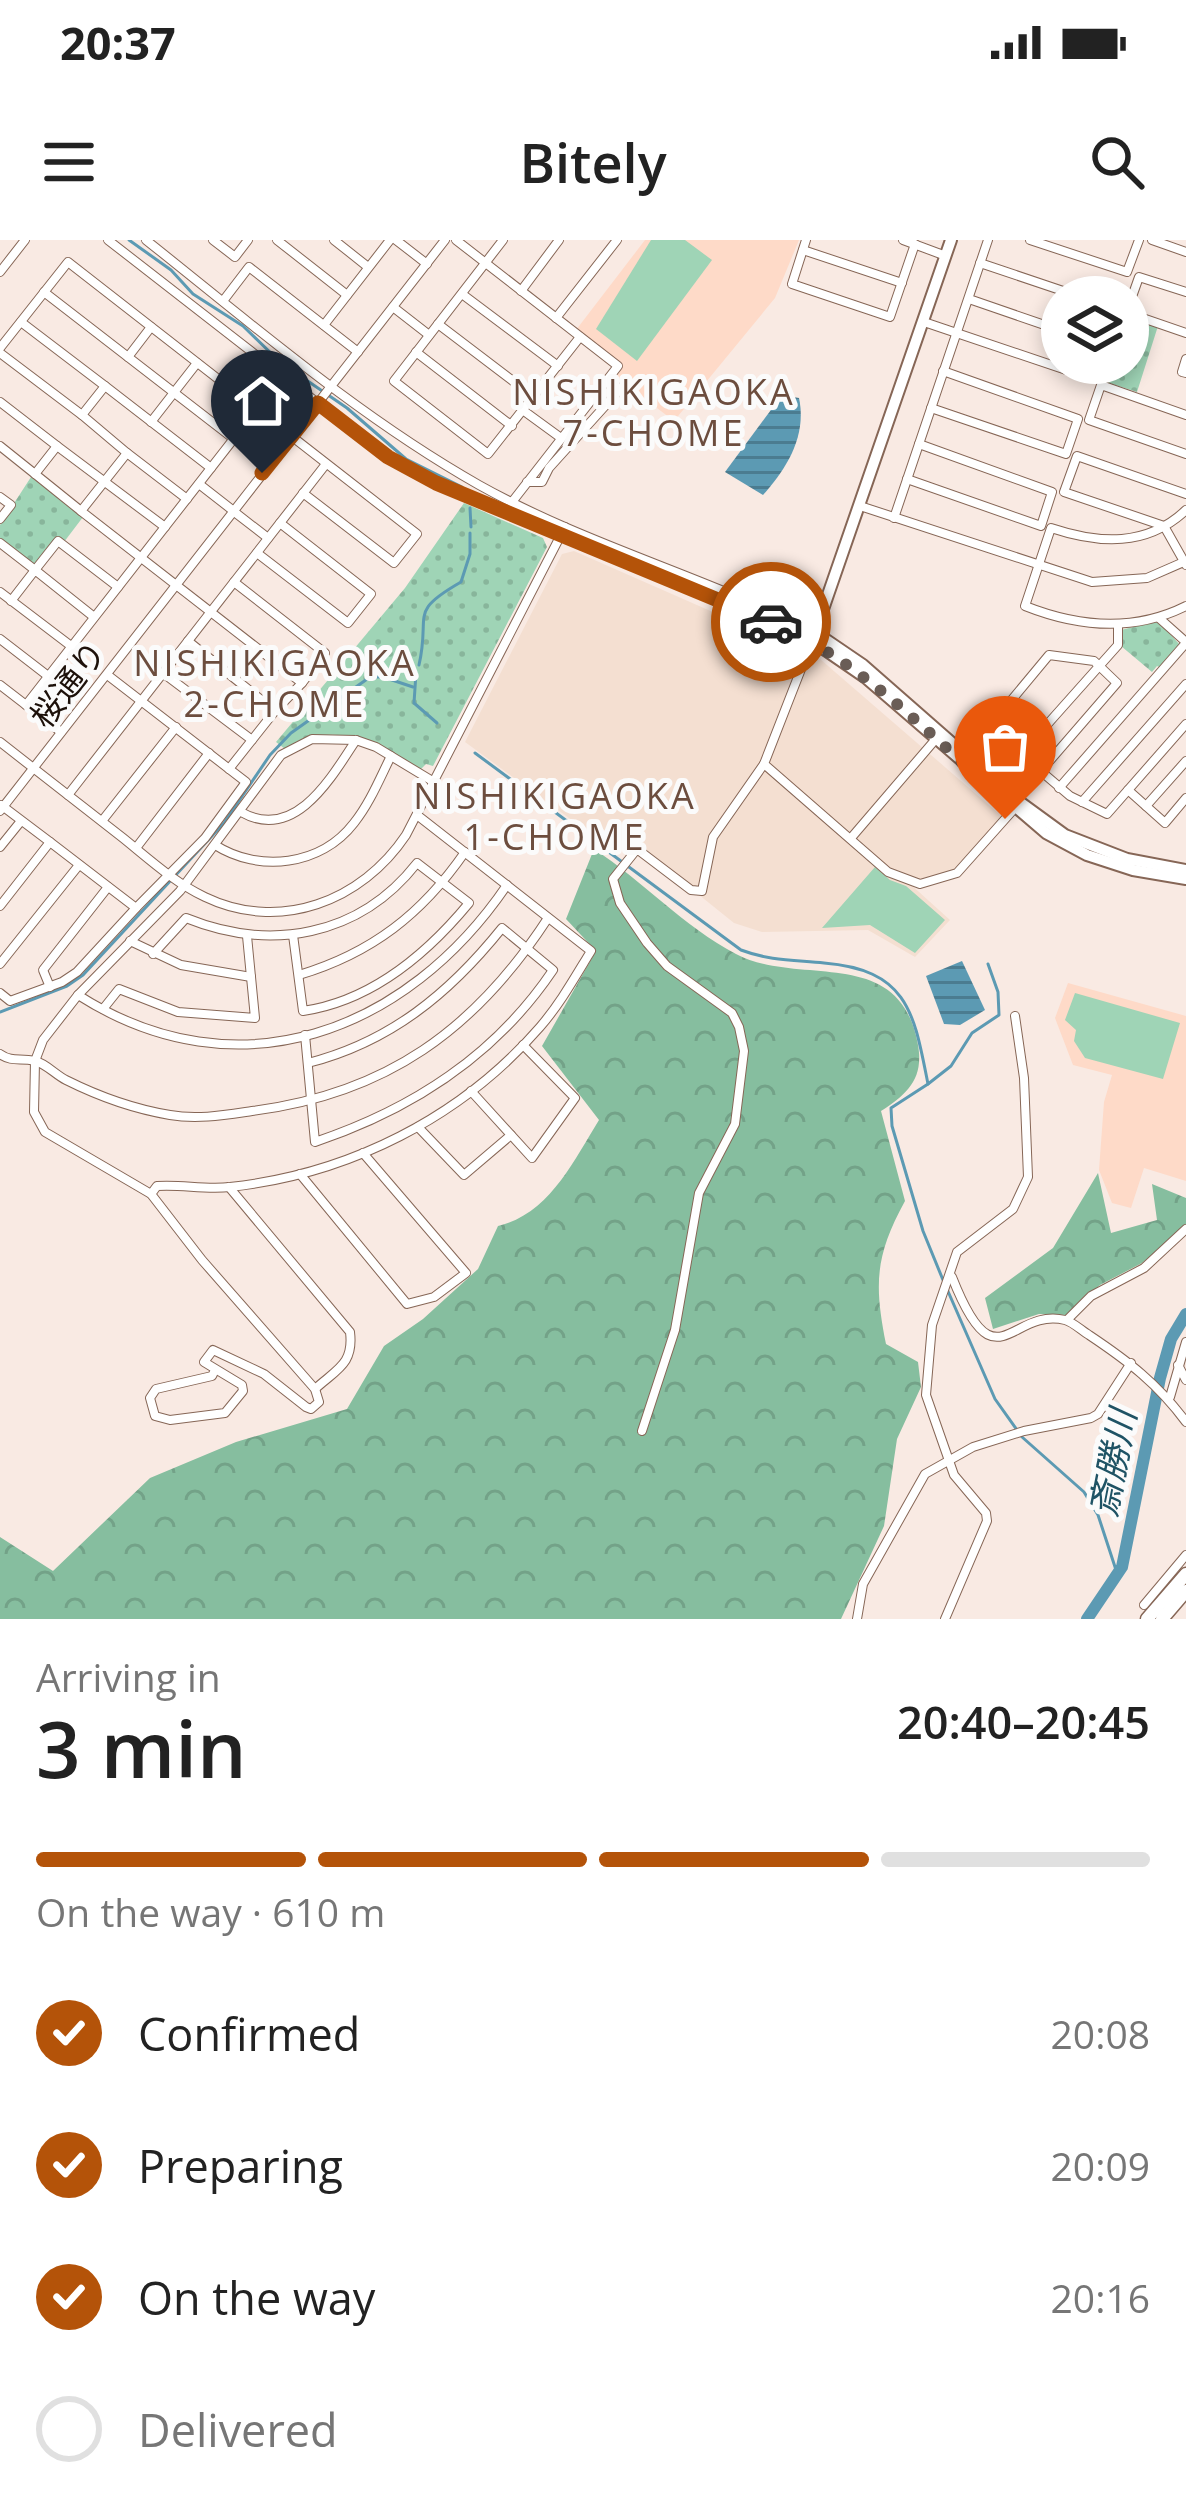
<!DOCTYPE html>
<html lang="en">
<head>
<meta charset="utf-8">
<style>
	body { margin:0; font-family:"Open Sans","Noto Sans JP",sans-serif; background:#f6f6f6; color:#222; height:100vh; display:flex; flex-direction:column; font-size:45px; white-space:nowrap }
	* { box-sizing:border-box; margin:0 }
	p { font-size:39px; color:#767676 }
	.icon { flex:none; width:66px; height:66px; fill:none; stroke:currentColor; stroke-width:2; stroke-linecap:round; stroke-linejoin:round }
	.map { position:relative; height:1379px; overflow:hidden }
	.sheet { display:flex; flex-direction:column; background:#fff; flex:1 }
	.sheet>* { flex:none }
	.controls { position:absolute; left:1041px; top:36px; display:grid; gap:24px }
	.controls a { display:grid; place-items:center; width:108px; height:108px; border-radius:50%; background:#fff; box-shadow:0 6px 18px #0003; font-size:60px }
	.pin { position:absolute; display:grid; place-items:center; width:102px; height:102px; color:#fff; margin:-123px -51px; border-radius:50% 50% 50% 0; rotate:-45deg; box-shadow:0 0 12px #0007 }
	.pin .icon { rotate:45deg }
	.courier { position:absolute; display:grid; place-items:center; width:120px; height:120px; margin:-60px; border:9px solid #b45309; border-radius:50%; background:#fff; color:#222; box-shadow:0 3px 15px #0007 }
	.summary em { font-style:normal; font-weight:600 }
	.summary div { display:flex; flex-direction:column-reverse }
	.summary { display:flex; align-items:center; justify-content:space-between; height:204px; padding:0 36px }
	h1 { font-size:78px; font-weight:600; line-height:90px }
	.bar { display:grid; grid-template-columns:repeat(4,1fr); gap:18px 12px; align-content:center; height:144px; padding:0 36px }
	.bar i { height:15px; border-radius:9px; background:#e0e0e0 }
	.bar .selected { background:#b45309 }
	.bar p { grid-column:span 4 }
	ol { padding:0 36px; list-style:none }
	li { display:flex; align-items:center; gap:36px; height:132px }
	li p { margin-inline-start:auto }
	li .icon { padding:12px; border-radius:50%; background:#b45309; color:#fff; stroke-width:4 }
	li:last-child { color:#767676 }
	li i { width:66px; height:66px; border:6px solid #e0e0e0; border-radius:50% }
	.status { display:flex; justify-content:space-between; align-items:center; height:84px; padding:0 60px; background:#fff; direction:ltr }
	.status svg { height:33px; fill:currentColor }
	header { display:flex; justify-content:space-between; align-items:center; height:156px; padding:0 36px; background:#fff; font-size:54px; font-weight:600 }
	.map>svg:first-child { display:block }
	.commercial { fill:#f4dfd1 }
	.built { fill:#fedac8 }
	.green { fill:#9fd4b6 }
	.forest { fill:url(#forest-crowns) }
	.park { fill:url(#park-dots) }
	.water { fill:url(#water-rules) }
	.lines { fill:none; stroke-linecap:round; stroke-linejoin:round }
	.stream { stroke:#5c9ab3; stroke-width:3 }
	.river { stroke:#5c9ab3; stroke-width:12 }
	.minor-casing { stroke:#866656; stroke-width:10 }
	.major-casing { stroke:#866656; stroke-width:14 }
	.highway-casing { stroke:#866656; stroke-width:15 }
	.minor { stroke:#fff; stroke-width:8 }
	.major { stroke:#fff; stroke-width:10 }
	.highway { stroke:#fff; stroke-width:12 }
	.done { stroke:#6a5d56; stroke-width:12; stroke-dasharray:0 21.6 }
	.route { stroke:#b45309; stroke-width:15 }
	.labels { text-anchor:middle; stroke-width:10; stroke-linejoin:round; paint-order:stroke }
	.street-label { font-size:33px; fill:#1d110a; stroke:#fbfbfb }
	.neighbourhood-label { font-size:36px; letter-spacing:3px; fill:#6c4d3e; stroke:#fbfbfb }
	.water-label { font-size:36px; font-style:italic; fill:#1f5365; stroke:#fbfbfb }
</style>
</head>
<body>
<div class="status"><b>20:37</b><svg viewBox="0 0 49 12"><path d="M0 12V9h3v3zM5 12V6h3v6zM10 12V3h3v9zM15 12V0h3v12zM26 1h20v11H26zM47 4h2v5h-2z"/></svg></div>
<header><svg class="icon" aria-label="menu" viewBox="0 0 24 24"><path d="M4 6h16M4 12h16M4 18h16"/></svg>Bitely<svg class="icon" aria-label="search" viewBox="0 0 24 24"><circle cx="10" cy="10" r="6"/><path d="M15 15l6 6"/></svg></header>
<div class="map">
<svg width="1186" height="1379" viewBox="0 0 1186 1379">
	<defs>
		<pattern id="forest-crowns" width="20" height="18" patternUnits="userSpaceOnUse" patternTransform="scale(3)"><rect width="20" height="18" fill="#86be9f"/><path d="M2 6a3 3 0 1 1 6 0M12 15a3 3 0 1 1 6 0" fill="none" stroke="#73a288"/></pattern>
		<pattern id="park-dots" width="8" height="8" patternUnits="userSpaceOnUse" patternTransform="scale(3)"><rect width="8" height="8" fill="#9fd4b6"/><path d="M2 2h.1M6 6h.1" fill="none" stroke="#88b59b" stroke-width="1.8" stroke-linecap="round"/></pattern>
		<pattern id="water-rules" width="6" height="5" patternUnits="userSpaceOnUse" patternTransform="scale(3)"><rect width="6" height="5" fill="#5c9ab3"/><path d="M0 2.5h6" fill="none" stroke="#4b7c90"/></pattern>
	</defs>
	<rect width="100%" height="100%" fill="#f9eae3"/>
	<polygon class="commercial" points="574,311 820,419 1005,579 957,633 908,642 950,680 915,717 868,690 762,692 734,683 663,626 598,586 584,589 465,502 562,314"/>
	<g class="built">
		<polygon points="645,0 799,0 775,58 674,181 615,136 622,125 576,90"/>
		<polygon points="1068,743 1186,776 1186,941 1144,928 1131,968 1112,963 1099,930 1104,862 1112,835 1073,825 1055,778"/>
	</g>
	<g class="green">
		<polygon points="651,0 685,0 712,20 637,121 596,89"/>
		<polygon points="875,627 890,640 906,646 945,680 915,713 870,685 822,688"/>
		<polygon points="1075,753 1180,783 1163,839 1085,818 1074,801 1076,790 1065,780"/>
	</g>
	<g class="forest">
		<path d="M594 609C643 641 683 686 736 714 800 748 900 703 918 805 924 839 907 854 881 871L905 961C875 1016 874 1044 886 1104L918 1122 921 1147 897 1199 884 1286 841 1379H0V1297L53 1331 150 1238 236 1202 347 1169 384 1106 423 1079 478 1029 498 986C549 974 573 922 599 880L542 806 596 711 566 679Z"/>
		<polygon points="1098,933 1111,993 1157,980 1152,944 1186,958 1186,986 1142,1023 1100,1045 1066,1075 1039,1074 993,1089 985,1058 1053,1008"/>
	</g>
	<g class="park">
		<polygon points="1128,77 1158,86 1137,152 1100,140 1105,123 1128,123"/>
		<polygon points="31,237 83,277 64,302 56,297 33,325 0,301 0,285"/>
		<path d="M464 263 543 298 547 307 433 526 426 524 420 530C377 501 333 479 285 509L276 502 405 348Z"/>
		<polygon points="1153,382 1160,383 1181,406 1161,428 1157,426 1152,432 1121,406 1121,390"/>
	</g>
	<g class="water">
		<path d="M782 155 799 158C807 196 787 228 763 255L725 232Z"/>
		<polygon points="962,721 985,770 960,785 944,784 926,736"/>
	</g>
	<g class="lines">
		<g class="stream">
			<polyline points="129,0 171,30 193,54 243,86 280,122 347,168 406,219 462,247"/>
			<polyline points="470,268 471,287"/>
			<path d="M419 425C431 373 407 373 461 342L470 314V293"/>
			<polyline points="416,433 414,463 437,483"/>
			<path d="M475 513 741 710C770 721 795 720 824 723 909 730 914 774 928 844L891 868 892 886 923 991 943 1040"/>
			<polyline points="0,772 67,746 83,735 224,583 270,515 291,493 370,437 383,437 413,447"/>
			<polyline points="928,844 951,826 972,793 999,775 998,752 988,724"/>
			<polyline points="947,1049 995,1159 1022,1197 1084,1252 1098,1275 1117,1333"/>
		</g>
		<polyline class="river" points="1087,1379 1122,1327 1160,1138 1171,1099 1186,1074"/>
		<defs>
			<g id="minor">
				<polyline points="108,0 387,217 436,243 812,401 764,524 888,632 920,644 957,633 1014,569"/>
				<path d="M146 0C253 85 359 177 479 245 586 305 707 337 816 393"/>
				<polyline points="213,0 235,17 248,0"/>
				<polyline points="277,0 347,55"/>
				<polyline points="334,0 368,27"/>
				<polyline points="396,0 427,24"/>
				<polyline points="456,0 618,126 512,262"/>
				<polyline points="503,0 394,141 488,214 580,97"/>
				<polyline points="806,0 792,44 890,77 915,4"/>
				<polyline points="903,0 946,16"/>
				<polyline points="1030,0 1127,32 1139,0"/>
				<polyline points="1152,0 1186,12"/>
				<polyline points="803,10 902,43"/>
				<polyline points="980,23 1081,57"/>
				<polyline points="0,32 25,0"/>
				<polyline points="521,51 559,0"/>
				<polyline points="44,52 128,117 151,87"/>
				<polyline points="462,54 558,126"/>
				<polyline points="969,59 1062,91"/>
				<polyline points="223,61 249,27 358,112"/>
				<polyline points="393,67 429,95"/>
				<polyline points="1128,68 1139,37 1186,52"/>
				<polyline points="1128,73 1186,93"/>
				<polyline points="556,78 617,0"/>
				<polyline points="924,82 1090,138 1096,123"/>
				<polyline points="438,84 534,157"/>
				<polyline points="324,85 390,0"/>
				<polyline points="0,108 68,22 417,294 394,323 303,253"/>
				<polyline points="416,112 512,186"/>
				<polyline points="0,113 82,175 105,146 21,82"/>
				<polyline points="128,117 234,199"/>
				<polyline points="1186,119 1182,132 1186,133"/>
				<polyline points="105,146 211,228"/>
				<polyline points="0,162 57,206 35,234 0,206"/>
				<polyline points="931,168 1066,214 1078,179 943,131"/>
				<polyline points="524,171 561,198"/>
				<polyline points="82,175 127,213"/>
				<polyline points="1186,175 1101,145 1089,180 1186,214"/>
				<polyline points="151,182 197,123"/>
				<polyline points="57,206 165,287"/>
				<polyline points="35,234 81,271"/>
				<polyline points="907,239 1041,286 1052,252 919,204"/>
				<polyline points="527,242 542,242 549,228 623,146"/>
				<polyline points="199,244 231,269"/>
				<polyline points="1186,254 1077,216 1064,252 1164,286 1186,325"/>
				<polyline points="0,257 11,265 0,279"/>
				<polyline points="187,259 127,213 81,271 302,443 325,413 234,342"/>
				<polyline points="860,266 1092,342 1147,338 1186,321"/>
				<path d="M1186 270C1147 307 1099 304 1051 288L1025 366C1078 387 1134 392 1186 366"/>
				<polyline points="237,274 268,298"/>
				<polyline points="894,278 988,0"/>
				<polyline points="0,303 35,330 58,301 118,347"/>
				<polyline points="257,313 348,383 371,354 280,283"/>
				<polyline points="0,352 71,406"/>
				<polyline points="11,361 35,330 94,377"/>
				<polyline points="1159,378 1186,402"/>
				<polyline points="0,399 48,436"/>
				<polyline points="163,433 252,500 275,471 188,401"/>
				<polyline points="0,445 61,492"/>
				<polyline points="26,465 257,169"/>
				<polyline points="275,471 302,443"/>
				<polyline points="989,487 1070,556 1107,574 1186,484"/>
				<path d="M0 502C41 534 82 566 123 598 149 619 175 643 205 657 280 693 362 661 406 595L565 287"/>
				<polyline points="1020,515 1118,405 1118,386"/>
				<polyline points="965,516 1049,415 1094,421 1117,443 1040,532"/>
				<polyline points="229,529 252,500"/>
				<polyline points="1059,548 1186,403"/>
				<polyline points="1128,550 1165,583 1186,558"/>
				<polyline points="68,555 326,224"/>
				<polyline points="1082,562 1186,444"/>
				<polyline points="1,565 50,602"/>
				<polyline points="1146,566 1186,521"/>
				<polyline points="0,571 445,0"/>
				<path d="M241 572C294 602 330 540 356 500"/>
				<polyline points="102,581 176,487"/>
				<polyline points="851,598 935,500"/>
				<path d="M215 605C259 633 321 626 354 583 370 563 380 538 391 516"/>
				<polyline points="0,607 21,581"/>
				<polyline points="136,608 209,513"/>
				<polyline points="0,666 50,602 136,668 205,598 246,542 110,437"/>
				<polyline points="130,701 181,725 251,737"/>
				<path d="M153 714 186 678C270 712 359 697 417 623L469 663C426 715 371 761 303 771L293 695"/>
				<polyline points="0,724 79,625"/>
				<path d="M299 735C372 713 422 674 465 612"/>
				<polyline points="50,747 43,730 108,647"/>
				<polyline points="0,753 10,761 62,742 77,732 136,668"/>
				<path d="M78 755C238 857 407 792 507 645"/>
				<polyline points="103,769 119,749 178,772 255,778 247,696"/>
				<path d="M305 795 315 902C413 869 495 816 553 730L502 688C449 754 390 802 308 823"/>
				<path d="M0 814C13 823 20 817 35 821 45 823 56 835 66 840 98 856 134 869 170 875 197 880 225 875 252 871 386 854 475 790 548 678"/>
				<polyline points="471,851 532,918 575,858 523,805"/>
				<polyline points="418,887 464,935 511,895"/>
				<polyline points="300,934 407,1064 434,1057 466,1033 363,913"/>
				<path d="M229 947 350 1092C354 1124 337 1129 315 1149"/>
				<path d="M151 954 157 946C181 944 205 950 230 947 349 934 461 878 540 787 560 764 575 737 591 711L417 575"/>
				<path d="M952 1037C996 1149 1010 1067 1065 1080 1073 1082 1082 1091 1089 1095 1128 1121 1158 1144 1186 1182"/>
				<polyline points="1067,1080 1091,1056 1144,1028 1186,989"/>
				<polyline points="1178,1125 1186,1140"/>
				<polyline points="215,1130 212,1136 156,1149 150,1158 155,1176 170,1180 225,1173 243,1151 242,1145 204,1122 213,1110 264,1134 306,1167 311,1169 319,1162 315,1149 202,1020 151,954 45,892 34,872 35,821 43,800 78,755 180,651 281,515 312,499 356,500 376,507 434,542"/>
				<polyline points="1170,1157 1186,1102"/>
				<polyline points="642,1191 675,1090 699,953 735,884 744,811 739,787 732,773 667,726 647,703 620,663 613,639 637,609 691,650 702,651 713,597 764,524"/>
				<polyline points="1144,1365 1186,1315"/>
				<polyline points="857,1379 863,1344 925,1234 973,1207 1024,1191 1091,1178 1098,1174 1131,1123"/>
				<polyline points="945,1379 987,1281 986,1273 954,1235 926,1155 932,1085 957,1012 1013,969 1028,937 1024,838 1015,776"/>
			</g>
			<g id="major">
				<polyline points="951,0 812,401 866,438 1046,593 1087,615 1133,630 1186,639"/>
				<polyline points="816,393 863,425 1017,560 1065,595 1127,619 1186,630"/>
			</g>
			<g id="highway">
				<polyline points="1147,1379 1186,1334"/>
				<polyline points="1162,1379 1186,1351"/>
			</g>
		</defs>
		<use href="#minor" class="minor-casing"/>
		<use href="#major" class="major-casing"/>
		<use href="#highway" class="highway-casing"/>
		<use href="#minor" class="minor"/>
		<use href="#major" class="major"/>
		<use href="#highway" class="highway"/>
	</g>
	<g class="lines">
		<path class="done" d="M771 382C865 422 937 503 1014 569L1005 579"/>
		<polyline class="route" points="262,233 318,163 388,217 436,243 771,382"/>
	</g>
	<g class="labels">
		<g class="street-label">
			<text transform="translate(68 444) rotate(-52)" y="12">桜通り</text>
		</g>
		<g class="neighbourhood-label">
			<text x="654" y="165">NISHIKIGAOKA<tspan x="654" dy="41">7-CHOME</tspan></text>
			<text x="275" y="436">NISHIKIGAOKA<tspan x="275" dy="41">2-CHOME</tspan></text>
			<text x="555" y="569">NISHIKIGAOKA<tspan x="555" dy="41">1-CHOME</tspan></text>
		</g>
		<g class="water-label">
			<text transform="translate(1113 1223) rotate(-79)" y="13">斎勝川</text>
		</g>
	</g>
</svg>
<div class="controls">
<a><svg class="icon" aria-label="layers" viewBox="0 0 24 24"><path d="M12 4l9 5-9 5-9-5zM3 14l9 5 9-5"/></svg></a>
</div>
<div class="pin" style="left:1005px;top:579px;background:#ea580c"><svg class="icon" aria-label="bag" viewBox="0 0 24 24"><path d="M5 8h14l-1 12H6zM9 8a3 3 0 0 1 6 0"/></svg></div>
<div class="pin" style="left:262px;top:233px;background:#1f2937"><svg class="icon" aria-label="home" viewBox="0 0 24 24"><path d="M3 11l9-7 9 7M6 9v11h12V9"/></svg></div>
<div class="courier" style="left:771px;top:382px"><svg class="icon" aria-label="car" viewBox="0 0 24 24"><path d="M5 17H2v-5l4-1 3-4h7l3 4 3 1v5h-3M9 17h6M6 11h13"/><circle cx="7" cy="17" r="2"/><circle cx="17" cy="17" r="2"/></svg></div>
</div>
<section class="sheet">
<div class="summary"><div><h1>3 min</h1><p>Arriving in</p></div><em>20:40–20:45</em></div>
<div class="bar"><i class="selected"></i><i class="selected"></i><i class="selected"></i><i></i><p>On the way · 610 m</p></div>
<ol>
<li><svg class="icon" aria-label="check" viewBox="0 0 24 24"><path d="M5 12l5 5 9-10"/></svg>Confirmed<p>20:08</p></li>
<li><svg class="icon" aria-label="check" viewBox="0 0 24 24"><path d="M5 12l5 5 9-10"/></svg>Preparing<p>20:09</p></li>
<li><svg class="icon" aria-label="check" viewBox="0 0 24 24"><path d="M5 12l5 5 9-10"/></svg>On the way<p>20:16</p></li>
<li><i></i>Delivered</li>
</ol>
</section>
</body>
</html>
